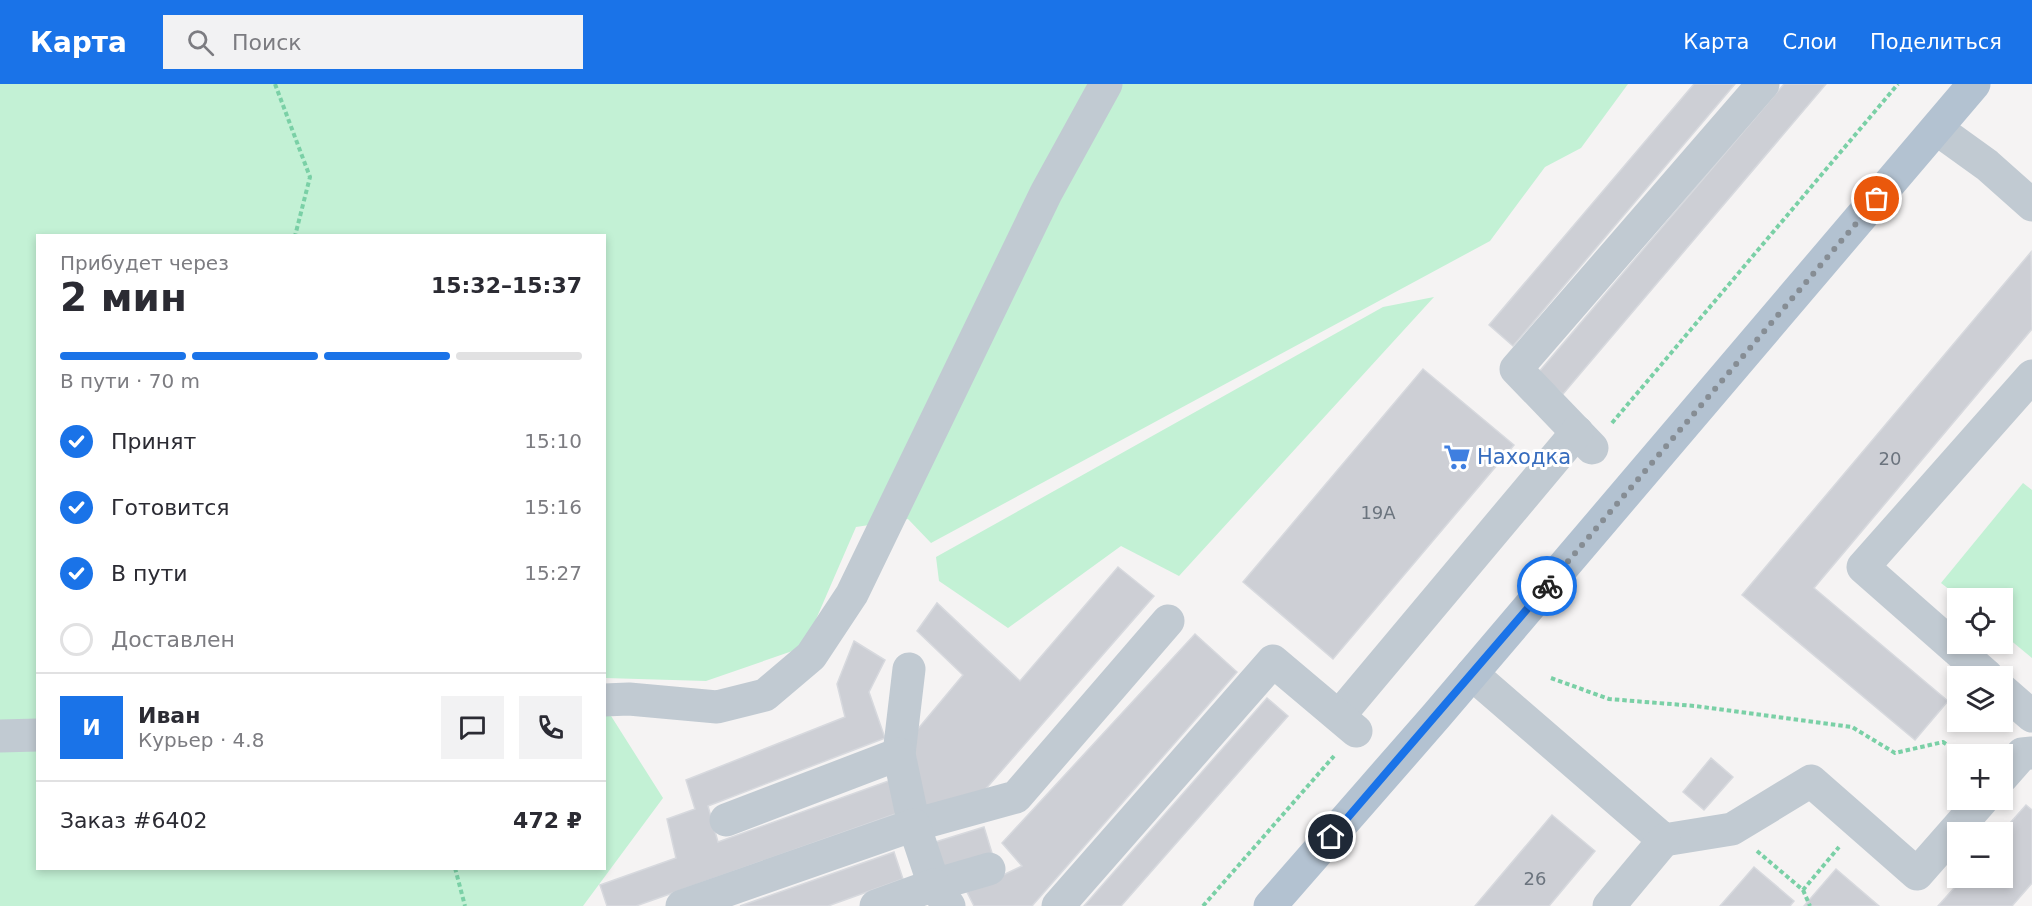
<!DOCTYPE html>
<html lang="ru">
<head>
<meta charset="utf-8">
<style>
	body { margin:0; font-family:"DejaVu Sans",sans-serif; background:#f2f2f3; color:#2b2b33; height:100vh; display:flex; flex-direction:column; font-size:22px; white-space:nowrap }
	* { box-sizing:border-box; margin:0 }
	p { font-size:20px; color:#7c7c81 }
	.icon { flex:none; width:33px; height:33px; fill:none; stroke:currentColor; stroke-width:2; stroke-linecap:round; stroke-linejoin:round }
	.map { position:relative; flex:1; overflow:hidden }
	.side { position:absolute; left:36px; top:150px; width:570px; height:636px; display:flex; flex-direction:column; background:#fff; border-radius:0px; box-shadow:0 3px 9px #0003 }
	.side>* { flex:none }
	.controls { position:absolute; left:1947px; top:504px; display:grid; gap:12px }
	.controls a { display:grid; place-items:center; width:66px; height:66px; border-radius:0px; background:#fff; box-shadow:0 3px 9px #0003; font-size:30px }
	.pin { position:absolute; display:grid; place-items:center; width:51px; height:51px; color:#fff; margin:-26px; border:3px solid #fff; border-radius:50%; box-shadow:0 2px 6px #0007 }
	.courier { position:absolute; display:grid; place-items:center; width:60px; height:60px; margin:-30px; border:4px solid #1a73e8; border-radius:50%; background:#fff; color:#222; box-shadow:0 2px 8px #0007 }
	.summary em { font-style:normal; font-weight:700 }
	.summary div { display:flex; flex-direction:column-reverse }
	.summary { display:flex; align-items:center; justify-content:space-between; height:102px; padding:0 24px }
	h1 { font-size:39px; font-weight:700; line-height:45px }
	.bar { display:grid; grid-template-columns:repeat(4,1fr); gap:9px 6px; align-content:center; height:72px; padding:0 24px }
	.bar i { height:8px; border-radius:4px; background:#e1e1e2 }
	.bar .current { background:#1a73e8 }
	.bar p { grid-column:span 4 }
	.line { display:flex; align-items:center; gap:15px; padding:0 24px; border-top:2px solid #e1e1e2 }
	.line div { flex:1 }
	.round { display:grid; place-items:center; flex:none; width:63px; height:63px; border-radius:0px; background:#f2f2f3 }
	ol { padding:0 24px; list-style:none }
	li { display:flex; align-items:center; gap:18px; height:66px }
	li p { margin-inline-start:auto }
	li .icon { padding:6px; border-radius:50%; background:#1a73e8; color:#fff; stroke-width:4 }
	li:last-child { color:#7c7c81 }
	li i { width:33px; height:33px; border:3px solid #e1e1e2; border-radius:50% }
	header { display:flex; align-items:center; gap:36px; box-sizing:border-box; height:84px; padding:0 30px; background:#1a73e8; color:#fff }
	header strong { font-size:28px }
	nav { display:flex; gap:33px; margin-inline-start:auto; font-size:21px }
	.search { width:420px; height:54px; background:#f2f2f3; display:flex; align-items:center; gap:15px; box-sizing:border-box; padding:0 21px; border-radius:0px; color:#7c7c81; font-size:22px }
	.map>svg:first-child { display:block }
	.green { fill:#c3f1d5 }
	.building { fill:#cdcfd5; stroke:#d7d9de; stroke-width:1.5 }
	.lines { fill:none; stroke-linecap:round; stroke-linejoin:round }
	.path { stroke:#7ad0a6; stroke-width:4; stroke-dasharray:4.5 3; stroke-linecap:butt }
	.minor { stroke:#c1cad2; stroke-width:33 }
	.major { stroke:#b3c2d1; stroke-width:33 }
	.done { stroke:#868d94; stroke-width:6; stroke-dasharray:0 10.8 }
	.route { stroke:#1a73e8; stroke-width:8 }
	.labels { text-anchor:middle; stroke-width:6; stroke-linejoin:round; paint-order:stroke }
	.number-label { font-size:18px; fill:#6b747e }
	.shop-label { font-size:21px; fill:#366cbe; stroke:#fff; text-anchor:start }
</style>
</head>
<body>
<header>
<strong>Карта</strong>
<div class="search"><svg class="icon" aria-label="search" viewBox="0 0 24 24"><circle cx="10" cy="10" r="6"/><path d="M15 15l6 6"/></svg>Поиск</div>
<nav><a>Карта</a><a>Слои</a><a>Поделиться</a></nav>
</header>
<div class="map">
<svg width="2032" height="822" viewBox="0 0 2032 822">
	<rect width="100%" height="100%" fill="#f5f3f3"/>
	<g class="green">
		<polygon points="0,0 1628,0 1581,64 1545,83 1490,157 931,459 908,435 856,443 804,563 706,597 605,594 604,152 38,152 38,784 604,784 606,624 663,714 583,822 0,822"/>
		<polygon points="1434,213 1179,492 1121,462 1008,544 939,497 936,473 1383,223"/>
		<polygon points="2023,399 2032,406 2032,574 2003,550 2002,514 1960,514 1941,499"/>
	</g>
	<g class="building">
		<polygon points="1694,0 1735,0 1513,262 1489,241"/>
		<polygon points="1784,0 1826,0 1563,310 1538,289"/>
		<polygon points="2031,168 2032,245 1814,504 1948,617 1915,656 1742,511"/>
		<polygon points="1423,285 1514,361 1333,575 1243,498"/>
		<polygon points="1118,483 1154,512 983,708 924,727 912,652 963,591 917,547 937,519 1020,597"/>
		<polygon points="1195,550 1237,588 1032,822 974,822 967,808 1022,782 1002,759"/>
		<polygon points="854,557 885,576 869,608 885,654 708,722 718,758 894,695 901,728 636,822 607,822 600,801 676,774 667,735 695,725 686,696 845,633 837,600"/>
		<polygon points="1267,614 1288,632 1121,822 1084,822"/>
		<polygon points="1711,674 1733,693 1704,726 1683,708"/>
		<polygon points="2026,721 2032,726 2032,799 2012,822 1938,822 1963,794 2002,794 2002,748"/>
		<polygon points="1552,731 1595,767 1549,822 1475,822"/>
		<polygon points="984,743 992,769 940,784 932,759"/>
		<polygon points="894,768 903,795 828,822 740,822"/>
		<polygon points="1754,783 1794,817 1790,822 1720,822"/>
		<polygon points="1836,785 1879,822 1804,822"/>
	</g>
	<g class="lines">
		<g class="path">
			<polyline points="275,0 310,93 295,152"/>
			<polyline points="1612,339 1898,0"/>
			<polyline points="1551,594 1609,615 1695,622 1852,643 1895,669 1943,658 1961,670"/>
			<polyline points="1757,767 1803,806 1839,763"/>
			<polyline points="455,784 465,822"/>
			<polyline points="1803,806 1810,822"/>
			<polyline points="1203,822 1334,672"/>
		</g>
		<g class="minor">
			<polyline points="1937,45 1987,81 2032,121"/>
			<polyline points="1592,364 1516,285 1763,0"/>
			<polyline points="1472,590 1664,756 1732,745 1811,697 1917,790 1982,716"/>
			<polyline points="1987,592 1863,483 2032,292"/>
			<polyline points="2002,606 2032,632"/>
			<polyline points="604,616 629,615 717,623 765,611 811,572 852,510 1046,109 1106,0"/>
			<polyline points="1339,632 1577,348"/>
			<polyline points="0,652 38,651"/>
			<polyline points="899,670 909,585"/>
			<polyline points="2002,693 2022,670 2032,669"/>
			<polyline points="726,736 899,670 914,741 1016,713 1168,537"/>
			<polyline points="682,822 914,741 934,801 989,785"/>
			<polyline points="876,822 934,801 949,822"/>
			<polyline points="1058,822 1273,577 1356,647"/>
			<polyline points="1609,822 1664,756"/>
		</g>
		<polyline class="major" points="1270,822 1437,631 1974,0"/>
	</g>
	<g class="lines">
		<polyline class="done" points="1547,502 1877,115"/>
		<polyline class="route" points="1331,753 1547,502"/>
	</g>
	<defs>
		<symbol id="supermarket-bare" viewBox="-9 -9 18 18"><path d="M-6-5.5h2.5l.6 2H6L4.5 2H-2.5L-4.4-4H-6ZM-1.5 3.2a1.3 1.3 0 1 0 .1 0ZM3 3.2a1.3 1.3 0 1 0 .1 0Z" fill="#3f7fe0" stroke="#fff" stroke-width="2.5" paint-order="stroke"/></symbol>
	</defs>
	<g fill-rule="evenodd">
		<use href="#supermarket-bare" x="1438" y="354" width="38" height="38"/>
	</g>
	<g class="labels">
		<g class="number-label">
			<text x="1890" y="381">20</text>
			<text x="1378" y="435">19А</text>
			<text x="1535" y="801">26</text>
		</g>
		<g class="shop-label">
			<text x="1477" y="380">Находка</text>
		</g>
	</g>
</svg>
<div class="controls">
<a><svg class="icon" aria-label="locate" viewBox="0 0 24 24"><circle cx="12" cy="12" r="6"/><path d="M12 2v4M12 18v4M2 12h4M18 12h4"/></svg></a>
<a><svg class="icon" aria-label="layers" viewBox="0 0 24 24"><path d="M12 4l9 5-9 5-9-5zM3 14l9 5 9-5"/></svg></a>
<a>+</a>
<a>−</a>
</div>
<div class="pin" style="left:1877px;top:115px;background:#ea580c"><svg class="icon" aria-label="bag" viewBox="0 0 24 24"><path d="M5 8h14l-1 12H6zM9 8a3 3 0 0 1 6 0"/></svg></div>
<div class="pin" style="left:1331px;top:753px;background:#1f2937"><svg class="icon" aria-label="home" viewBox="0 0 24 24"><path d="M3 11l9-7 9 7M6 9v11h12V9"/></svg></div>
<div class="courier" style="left:1547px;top:502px"><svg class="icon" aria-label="bike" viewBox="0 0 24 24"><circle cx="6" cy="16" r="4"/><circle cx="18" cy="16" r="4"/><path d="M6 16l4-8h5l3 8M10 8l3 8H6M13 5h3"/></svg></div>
<section class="side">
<div class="summary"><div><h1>2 мин</h1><p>Прибудет через</p></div><em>15:32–15:37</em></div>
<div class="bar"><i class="current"></i><i class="current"></i><i class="current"></i><i></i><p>В пути · 70 m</p></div>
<ol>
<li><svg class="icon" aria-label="check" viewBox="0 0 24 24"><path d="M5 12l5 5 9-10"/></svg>Принят<p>15:10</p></li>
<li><svg class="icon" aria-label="check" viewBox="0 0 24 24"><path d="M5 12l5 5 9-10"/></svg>Готовится<p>15:16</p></li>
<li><svg class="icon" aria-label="check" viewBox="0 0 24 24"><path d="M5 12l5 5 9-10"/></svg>В пути<p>15:27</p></li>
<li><i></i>Доставлен</li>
</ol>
<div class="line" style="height:108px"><b class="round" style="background:#1a73e8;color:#fff">И</b><div><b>Иван</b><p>Курьер · 4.8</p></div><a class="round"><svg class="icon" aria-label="chat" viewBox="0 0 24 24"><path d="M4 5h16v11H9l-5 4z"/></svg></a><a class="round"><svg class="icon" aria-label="phone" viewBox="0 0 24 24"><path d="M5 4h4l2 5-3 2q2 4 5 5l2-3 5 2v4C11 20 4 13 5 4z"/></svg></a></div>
<div class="line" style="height:78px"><div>Заказ #6402</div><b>472 ₽</b></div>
</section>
</div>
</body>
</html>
